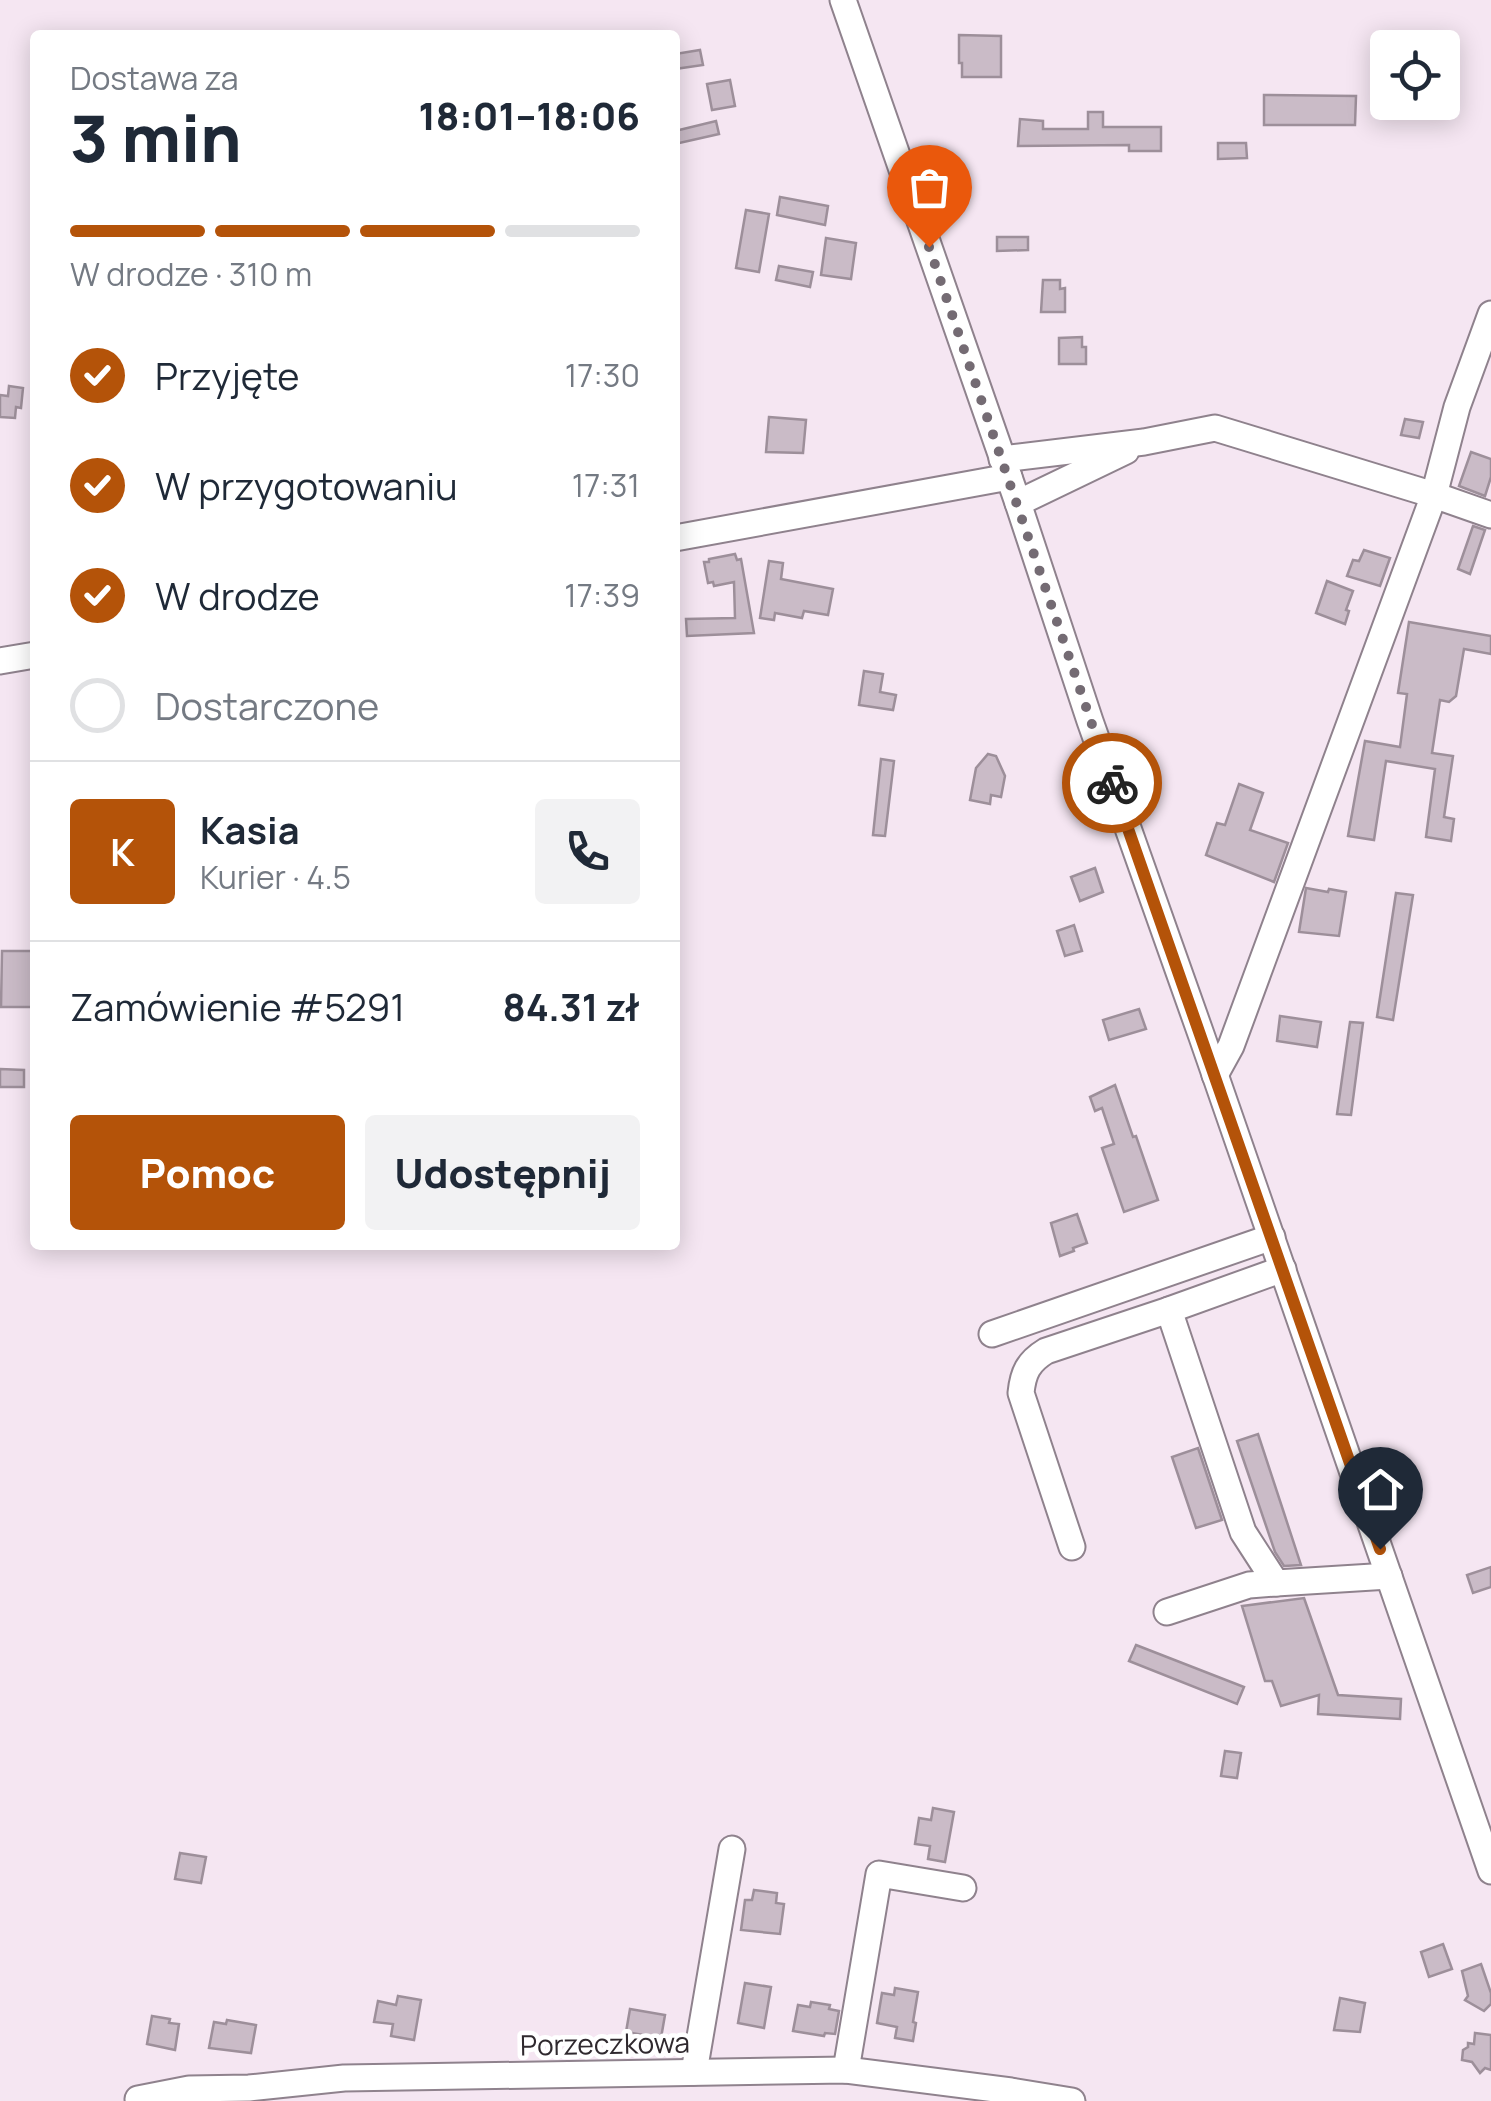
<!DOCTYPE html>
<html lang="pl">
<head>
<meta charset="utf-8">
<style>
	body { margin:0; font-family:Manrope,sans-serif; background:#f2f2f3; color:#1f2937; height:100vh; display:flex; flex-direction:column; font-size:38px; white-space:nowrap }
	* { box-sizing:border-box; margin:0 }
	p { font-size:32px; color:#747a83 }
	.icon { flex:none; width:55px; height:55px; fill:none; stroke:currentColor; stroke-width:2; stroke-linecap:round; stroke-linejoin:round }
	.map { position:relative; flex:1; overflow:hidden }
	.sheet { position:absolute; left:30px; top:30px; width:650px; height:1220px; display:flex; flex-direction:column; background:#fff; border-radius:10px; box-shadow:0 5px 25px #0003 }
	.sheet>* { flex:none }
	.fabs { position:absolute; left:1370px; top:30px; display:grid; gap:20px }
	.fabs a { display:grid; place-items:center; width:90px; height:90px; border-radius:10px; background:#fff; box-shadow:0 5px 25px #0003; font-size:50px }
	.pin { position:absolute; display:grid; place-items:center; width:85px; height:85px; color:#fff; margin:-102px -42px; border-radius:50% 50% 50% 0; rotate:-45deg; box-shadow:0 0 10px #0007 }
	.pin .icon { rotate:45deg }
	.courier { position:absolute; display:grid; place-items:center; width:100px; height:100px; margin:-50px; border:8px solid #b45309; border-radius:50%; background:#fff; color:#222; box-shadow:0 2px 12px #0007 }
	.head em { font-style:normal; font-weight:800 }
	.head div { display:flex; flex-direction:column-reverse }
	.head { display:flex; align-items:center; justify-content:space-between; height:170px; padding:0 40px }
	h1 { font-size:65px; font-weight:800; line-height:75px }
	.bar { display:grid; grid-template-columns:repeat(4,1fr); gap:15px 10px; align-content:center; height:120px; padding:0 40px }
	.bar i { height:12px; border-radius:8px; background:#e0e1e3 }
	.bar .current { background:#b45309 }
	.bar p { grid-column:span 4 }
	.line { display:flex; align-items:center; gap:25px; padding:0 40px; border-top:2px solid #e0e1e3 }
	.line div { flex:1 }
	.round { display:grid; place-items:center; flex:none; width:105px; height:105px; border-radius:10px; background:#f2f2f3 }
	ol { padding:0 40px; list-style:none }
	li { display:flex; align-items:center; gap:30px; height:110px }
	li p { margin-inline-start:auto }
	li .icon { padding:10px; border-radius:50%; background:#b45309; color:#fff; stroke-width:4 }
	li:last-child { color:#747a83 }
	li i { width:55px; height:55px; border:5px solid #e0e1e3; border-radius:50% }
	.action { display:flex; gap:20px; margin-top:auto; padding:20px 40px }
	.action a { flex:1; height:115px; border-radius:10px; background:#b45309; color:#fff; font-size:40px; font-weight:800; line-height:115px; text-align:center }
	.action a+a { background:#f2f2f3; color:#1f2937 }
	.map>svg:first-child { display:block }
	.building { fill:#cabbc7; stroke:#9d8f9a; stroke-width:2.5 }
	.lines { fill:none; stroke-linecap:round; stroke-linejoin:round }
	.minor-casing { stroke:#8f828d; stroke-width:29 }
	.minor { stroke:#fff; stroke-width:25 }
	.done { stroke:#746b73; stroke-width:10; stroke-dasharray:0 18 }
	.route { stroke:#b45309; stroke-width:12 }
	.labels { text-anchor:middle; stroke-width:9; stroke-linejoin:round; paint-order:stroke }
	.street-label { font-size:28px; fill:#2f292e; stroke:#fff }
</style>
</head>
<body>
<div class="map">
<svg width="1491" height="2101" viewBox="0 0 1491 2101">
	<rect width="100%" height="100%" fill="#f5e6f2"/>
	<g class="building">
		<polygon points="959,35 1001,36 1001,77 962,77 962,63 959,63"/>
		<polygon points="700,50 703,65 675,69 675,54"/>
		<polygon points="730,80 735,106 712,110 707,84"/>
		<polygon points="1264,95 1356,96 1355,125 1264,125"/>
		<polygon points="1088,112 1103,112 1103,127 1161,127 1161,151 1129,151 1129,145 1018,146 1020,119 1043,121 1043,129 1088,129"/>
		<polygon points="716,121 719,134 675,144 675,131"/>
		<polygon points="1218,143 1246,143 1247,158 1218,159"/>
		<polygon points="780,197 828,206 825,225 777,215"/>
		<polygon points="746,210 769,214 759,272 736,268"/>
		<polygon points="997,237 1028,237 1028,250 997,251"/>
		<polygon points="826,238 856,243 851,279 821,275"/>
		<polygon points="779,266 813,272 810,287 776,280"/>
		<polygon points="1043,280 1060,280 1060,289 1065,288 1065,312 1041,312"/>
		<polygon points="1082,337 1082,347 1086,347 1086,364 1059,364 1059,338"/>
		<polygon points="9,386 23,388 21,408 16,407 15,418 0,417 0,395 8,396"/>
		<polygon points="769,417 806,420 803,453 766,452"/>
		<polygon points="1405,419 1423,422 1419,438 1401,435"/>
		<polygon points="1471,452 1491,459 1491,477 1485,496 1459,486"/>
		<polygon points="1473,526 1485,530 1470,574 1458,569"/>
		<polygon points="1364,550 1390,558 1380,586 1347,576 1353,560 1359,561"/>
		<polygon points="735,554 737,560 741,559 754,633 687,636 686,619 735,618 734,582 714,586 713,582 708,583 704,562 709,562 709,559"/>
		<polygon points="769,561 783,563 781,579 833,589 828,615 804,611 802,618 775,613 774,620 760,618"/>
		<polygon points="1327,581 1353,591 1346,610 1349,611 1345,624 1316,613"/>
		<polygon points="1409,622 1491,636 1491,654 1464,649 1456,696 1449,702 1440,700 1432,753 1453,756 1444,817 1454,819 1451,841 1426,837 1435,769 1386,761 1374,840 1348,836 1365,741 1400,747 1407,694 1398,693"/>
		<polygon points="864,671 883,674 880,692 896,695 893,710 859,705"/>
		<polygon points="988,754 996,756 1005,776 1001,797 991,795 990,804 970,800 976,768"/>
		<polygon points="881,759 894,761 885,836 873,835"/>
		<polygon points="1239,784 1263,793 1250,830 1288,843 1274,882 1206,855 1217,823 1225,825"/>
		<polygon points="1095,868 1103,892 1080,901 1071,877"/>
		<polygon points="1306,888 1328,892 1329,889 1346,892 1339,936 1299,932"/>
		<polygon points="1396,893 1413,895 1393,1020 1377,1017"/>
		<polygon points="1074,925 1082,951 1065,956 1057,931"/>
		<polygon points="2,951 35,951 35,1007 1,1007"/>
		<polygon points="1139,1009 1146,1029 1109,1040 1103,1020"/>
		<polygon points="1280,1016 1321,1022 1317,1047 1277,1041"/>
		<polygon points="1350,1022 1363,1023 1351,1115 1337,1114"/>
		<polygon points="0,1069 24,1070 24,1087 0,1087"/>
		<polygon points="1115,1085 1133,1137 1136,1136 1158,1200 1124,1212 1102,1148 1114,1144 1102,1108 1095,1111 1090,1097"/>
		<polygon points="1077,1214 1087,1243 1073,1248 1074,1251 1060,1256 1051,1223"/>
		<polygon points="1258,1434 1283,1510 1301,1565 1284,1566 1275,1552 1237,1441"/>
		<polygon points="1198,1448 1222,1520 1196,1528 1172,1457"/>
		<polygon points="1491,1567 1491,1587 1473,1593 1467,1575"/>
		<polygon points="1304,1598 1338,1695 1401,1699 1400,1719 1318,1714 1319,1695 1281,1706 1272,1681 1265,1681 1242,1606"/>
		<polygon points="1136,1645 1244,1687 1237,1704 1129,1661"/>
		<polygon points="1225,1751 1241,1753 1237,1778 1221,1776"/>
		<polygon points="933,1808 954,1812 945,1862 928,1859 930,1846 915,1844 919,1818 931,1820"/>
		<polygon points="180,1853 206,1857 201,1883 175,1879"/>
		<polygon points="754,1890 777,1893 776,1903 784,1904 780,1934 741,1930 745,1900 752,1900"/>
		<polygon points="1443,1944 1452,1969 1429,1977 1421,1952"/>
		<polygon points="1481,1964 1491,1993 1491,2004 1484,2011 1465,2000 1468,1996 1462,1971"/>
		<polygon points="745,1983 771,1987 764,2028 738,2023"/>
		<polygon points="895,1988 918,1992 913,2022 916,2023 913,2041 895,2038 897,2027 877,2023 882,1993 894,1995"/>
		<polygon points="398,1996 421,2000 414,2040 391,2036 393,2024 374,2022 378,2001 396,2005"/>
		<polygon points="1340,1998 1365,2003 1360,2032 1334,2030"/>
		<polygon points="811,2002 830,2005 829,2009 839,2011 835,2034 825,2033 824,2036 793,2031 798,2005 810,2007"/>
		<polygon points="630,2009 665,2015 661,2038 626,2032"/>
		<polygon points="152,2016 170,2019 169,2023 179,2024 175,2050 147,2044"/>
		<polygon points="227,2020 256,2025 251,2053 209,2048 214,2022 226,2024"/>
		<polygon points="1475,2033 1491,2035 1491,2070 1485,2068 1480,2073 1472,2062 1462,2060 1463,2050 1468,2047 1468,2043 1474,2044"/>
	</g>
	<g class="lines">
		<defs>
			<g id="minor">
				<polyline points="843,0 1018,503 1090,721 1202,1037 1491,1871"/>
				<polyline points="1002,459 1144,442 1215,428 1434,495 1491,515"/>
				<polyline points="1018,503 1126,451"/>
				<polyline points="675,538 1009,477"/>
				<polyline points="0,661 35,655"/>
				<polyline points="1215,1075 1231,1046 1434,495 1457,407 1491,314"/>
				<polyline points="1283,1269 1169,1310 1243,1532 1276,1583 1389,1576"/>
				<polyline points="992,1334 1272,1237"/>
				<path d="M1072 1547 1021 1393C1023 1373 1028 1362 1046 1351L1169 1310"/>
				<polyline points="1167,1612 1249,1585 1276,1583"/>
				<polyline points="846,2070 879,1874 963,1888"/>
				<polyline points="694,2072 732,1849"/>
				<polyline points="138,2099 189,2089 249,2088 344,2078 846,2070 1011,2091 1072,2101"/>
			</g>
		</defs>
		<use href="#minor" class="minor-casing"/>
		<use href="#minor" class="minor"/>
	</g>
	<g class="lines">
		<polyline class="done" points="929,247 1112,783"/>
		<polyline class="route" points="1112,783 1380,1549"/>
	</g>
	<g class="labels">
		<g class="street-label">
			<text transform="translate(605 2044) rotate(-1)" y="10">Porzeczkowa</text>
		</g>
	</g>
</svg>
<div class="fabs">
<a><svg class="icon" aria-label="locate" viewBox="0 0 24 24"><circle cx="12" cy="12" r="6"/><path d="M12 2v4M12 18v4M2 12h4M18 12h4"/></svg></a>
</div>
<div class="pin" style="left:929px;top:247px;background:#ea580c"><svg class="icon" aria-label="bag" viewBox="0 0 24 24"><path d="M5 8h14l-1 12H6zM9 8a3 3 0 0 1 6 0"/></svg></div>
<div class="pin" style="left:1380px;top:1549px;background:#1f2937"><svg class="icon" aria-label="home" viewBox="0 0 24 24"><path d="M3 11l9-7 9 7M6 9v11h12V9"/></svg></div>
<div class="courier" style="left:1112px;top:783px"><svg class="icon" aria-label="bike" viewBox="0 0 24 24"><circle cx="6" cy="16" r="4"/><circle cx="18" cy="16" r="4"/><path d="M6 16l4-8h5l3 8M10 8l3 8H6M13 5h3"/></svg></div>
<section class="sheet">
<div class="head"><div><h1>3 min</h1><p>Dostawa za</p></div><em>18:01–18:06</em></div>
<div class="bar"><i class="current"></i><i class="current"></i><i class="current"></i><i></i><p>W drodze · 310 m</p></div>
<ol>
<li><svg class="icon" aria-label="check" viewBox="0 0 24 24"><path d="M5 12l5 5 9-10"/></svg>Przyjęte<p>17:30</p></li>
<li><svg class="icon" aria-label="check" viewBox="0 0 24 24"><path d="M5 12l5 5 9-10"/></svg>W przygotowaniu<p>17:31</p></li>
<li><svg class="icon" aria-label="check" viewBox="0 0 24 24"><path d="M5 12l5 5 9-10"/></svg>W drodze<p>17:39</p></li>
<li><i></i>Dostarczone</li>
</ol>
<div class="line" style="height:180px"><b class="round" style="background:#b45309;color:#fff">K</b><div><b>Kasia</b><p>Kurier · 4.5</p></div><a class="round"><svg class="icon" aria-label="phone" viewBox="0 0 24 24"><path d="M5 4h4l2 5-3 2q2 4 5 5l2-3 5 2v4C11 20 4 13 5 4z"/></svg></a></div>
<div class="line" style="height:130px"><div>Zamówienie #5291</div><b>84.31 zł</b></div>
<div class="action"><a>Pomoc</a><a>Udostępnij</a></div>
</section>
</div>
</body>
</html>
